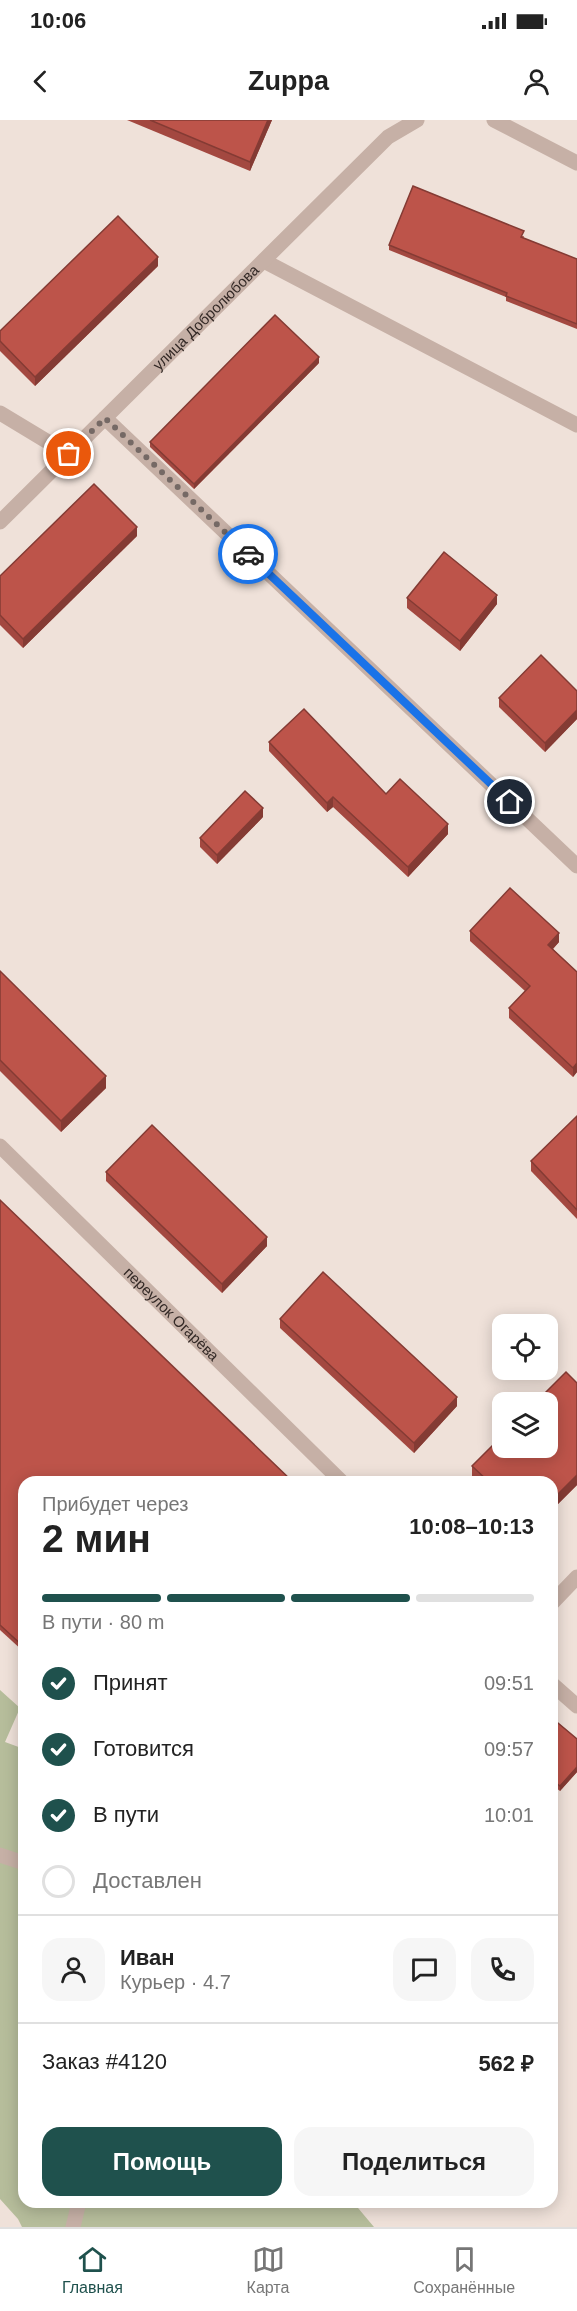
<!DOCTYPE html>
<html lang="ru">
<head>
<meta charset="utf-8">
<style>
	body { margin:0; font-family:Arial,sans-serif; background:#f6f6f6; color:#222; height:100vh; display:flex; flex-direction:column; font-size:22px; white-space:nowrap }
	* { box-sizing:border-box; margin:0 }
	p { font-size:20px; color:#767676 }
	.icon { flex:none; width:33px; height:33px; fill:none; stroke:currentColor; stroke-width:2; stroke-linecap:round; stroke-linejoin:round }
	.map { position:relative; flex:1; overflow:hidden }
	.side { position:absolute; left:18px; top:1356px; width:540px; height:732px; display:flex; flex-direction:column; background:#fff; border-radius:18px; box-shadow:0 3px 15px #0003 }
	.side>* { flex:none }
	.tools { position:absolute; left:492px; top:1194px; display:grid; gap:12px }
	.tools a { display:grid; place-items:center; width:66px; height:66px; border-radius:12px; background:#fff; box-shadow:0 3px 15px #0003; font-size:30px }
	.pin { position:absolute; display:grid; place-items:center; width:51px; height:51px; color:#fff; margin:-26px; border:3px solid #fff; border-radius:50%; box-shadow:0 2px 6px #0007 }
	.courier { position:absolute; display:grid; place-items:center; width:60px; height:60px; margin:-30px; border:4px solid #1a73e8; border-radius:50%; background:#fff; color:#222; box-shadow:0 2px 8px #0007 }
	.headline em { font-style:normal; font-weight:700 }
	.headline div { display:flex; flex-direction:column-reverse }
	.headline { display:flex; align-items:center; justify-content:space-between; height:102px; padding:0 24px }
	h1 { font-size:39px; font-weight:700; line-height:45px }
	.bar { display:grid; grid-template-columns:repeat(4,1fr); gap:9px 6px; align-content:center; height:72px; padding:0 24px }
	.bar i { height:8px; border-radius:4px; background:#e0e0e0 }
	.bar .current { background:#1f514d }
	.bar p { grid-column:span 4 }
	.line { display:flex; align-items:center; gap:15px; padding:0 24px; border-top:2px solid #e0e0e0 }
	.line div { flex:1 }
	.round { display:grid; place-items:center; flex:none; width:63px; height:63px; border-radius:18px; background:#f6f6f6 }
	ol { padding:0 24px; list-style:none }
	li { display:flex; align-items:center; gap:18px; height:66px }
	li p { margin-inline-start:auto }
	li .icon { padding:6px; border-radius:50%; background:#1f514d; color:#fff; stroke-width:4 }
	li:last-child { color:#767676 }
	li i { width:33px; height:33px; border:3px solid #e0e0e0; border-radius:50% }
	.primary-button { display:flex; gap:12px; margin-top:auto; padding:12px 24px }
	.primary-button a { flex:1; height:69px; border-radius:18px; background:#1f514d; color:#fff; font-size:24px; font-weight:700; line-height:69px; text-align:center }
	.primary-button a+a { background:#f6f6f6; color:#222 }
	.status { display:flex; justify-content:space-between; align-items:center; height:42px; padding:0 30px; background:#fff; direction:ltr }
	.status svg { height:16px; fill:currentColor }
	header { display:flex; justify-content:space-between; align-items:center; height:78px; padding:0 24px; background:#fff; font-size:27px; font-weight:700 }
	.menu { display:flex; justify-content:space-around; align-items:center; height:84px; border-top:2px solid #e0e0e0; background:#fff; font-size:16px; color:#767676 }
	.menu a { display:grid; justify-items:center; gap:3px }
	.menu .current { color:#1f514d }
	.map>svg:first-child { display:block }
	.green { fill:#b6bd9b }
	.lines { fill:none; stroke-linecap:round; stroke-linejoin:round }
	.service { stroke:#c6b0a6; stroke-width:15 }
	.minor { stroke:#c6b0a6; stroke-width:15 }
	.tertiary { stroke:#c6b0a6; stroke-width:15 }
	.wall { fill:#a34840 }
	.shaded-wall { fill:#843b34 }
	.building { fill:#bd544a; stroke:#843b34; stroke-width:1.5 }
	.done { stroke:#756965; stroke-width:6; stroke-dasharray:0 10.8 }
	.route { stroke:#1a73e8; stroke-width:8 }
	.labels { text-anchor:middle; stroke-width:6; stroke-linejoin:round; paint-order:stroke }
	.street-label { font-size:15px; fill:#332926; stroke:#f7ece5 }
</style>
</head>
<body>
<div class="status"><b>10:06</b><svg viewBox="0 0 49 12"><path d="M0 12V9h3v3zM5 12V6h3v6zM10 12V3h3v9zM15 12V0h3v12zM26 1h20v11H26zM47 4h2v5h-2z"/></svg></div>
<header><svg class="icon" aria-label="back" viewBox="0 0 24 24"><path d="M15 5l-7 7 7 7"/></svg>Zuppa<svg class="icon" aria-label="person" viewBox="0 0 24 24"><circle cx="12" cy="8" r="4"/><path d="M4 21q1-7 8-7t8 7"/></svg></header>
<div class="map">
<svg width="577" height="2107" viewBox="0 0 577 2107">
	<rect width="100%" height="100%" fill="#efe1d9"/>
	<polygon class="green" points="0,1570 20,1588 5,1622 24,1629 24,2082 353,2082 374,2107 22,2107 18,2099 0,2079"/>
	<g class="lines">
		<g class="service">
			<polyline points="264,141 577,305"/>
			<polyline points="0,293 68,334"/>
			<polyline points="0,1735 24,1743"/>
			<polyline points="73,2107 79,2082"/>
		</g>
		<g class="minor">
			<polyline points="105,298 577,746"/>
			<path id="s1" d="M0 402 388 17 417 0"/>
			<path id="s2" d="M0 1026 342 1362"/>
			<polyline points="552,1483 577,1457"/>
			<polyline points="552,1564 577,1586"/>
		</g>
		<polyline class="tertiary" points="494,0 577,43"/>
	</g>
	<g class="wall">
		<polygon points="127,0 272,0 250,51"/>
		<polygon points="524,116 523,118 577,139 577,209 506,181 506,177 389,130 389,125"/>
		<polygon points="158,146 35,266 0,231 0,211"/>
		<polygon points="319,243 194,369 150,327 150,322"/>
		<polygon points="137,416 23,528 0,505 0,456"/>
		<polygon points="407,478 497,484 460,531 407,488"/>
		<polygon points="577,571 577,599 545,632 499,587 499,578"/>
		<polygon points="269,622 386,674 448,714 408,757 333,687 327,692 269,631"/>
		<polygon points="263,697 217,744 200,727 200,718"/>
		<polygon points="470,811 559,822 553,829 577,852 577,952 573,957 509,898 509,888 525,871 470,821"/>
		<polygon points="0,851 106,968 61,1012 0,951"/>
		<polygon points="577,996 577,1099 531,1051 531,1041"/>
		<polygon points="106,1052 267,1126 222,1173 106,1061"/>
		<polygon points="0,1080 24,1362 24,1532 0,1510"/>
		<polygon points="280,1199 457,1286 414,1333 280,1208"/>
		<polygon points="577,1263 577,1365 552,1390 552,1362 479,1362 472,1356 472,1346"/>
		<polygon points="552,1598 577,1619 577,1652 560,1671 552,1665"/>
	</g>
	<g class="shaded-wall">
		<polygon points="268,0 272,0 250,51 250,42"/>
		<polygon points="158,137 158,146 35,266 35,257"/>
		<polygon points="319,237 319,243 194,369 194,364"/>
		<polygon points="137,407 137,416 23,528 23,519"/>
		<polygon points="497,475 497,484 460,531 460,521"/>
		<polygon points="577,590 577,599 545,632 545,623"/>
		<polygon points="333,677 333,687 327,692 327,683"/>
		<polygon points="263,688 263,697 217,744 217,735"/>
		<polygon points="448,704 448,714 408,757 408,747"/>
		<polygon points="559,813 559,822 548,834 548,825"/>
		<polygon points="577,943 577,952 573,957 573,948"/>
		<polygon points="106,956 106,968 61,1012 61,1001"/>
		<polygon points="267,1117 267,1126 222,1173 222,1164"/>
		<polygon points="457,1277 457,1286 414,1333 414,1323"/>
		<polygon points="577,1355 577,1365 552,1390 552,1380"/>
		<polygon points="577,1647 577,1652 560,1671 560,1666"/>
	</g>
	<g class="building">
		<polygon points="150,0 268,0 250,42"/>
		<polygon points="413,66 524,111 521,117 577,139 577,204 506,176 507,173 389,125"/>
		<polygon points="118,96 158,137 35,257 0,221 0,211"/>
		<polygon points="275,195 319,237 194,364 150,322"/>
		<polygon points="94,364 137,407 23,519 0,495 0,456"/>
		<polygon points="444,432 497,475 460,521 407,478"/>
		<polygon points="541,535 577,571 577,590 545,623 499,578"/>
		<polygon points="304,589 386,674 400,659 448,704 408,747 333,677 327,683 269,622"/>
		<polygon points="245,671 263,688 217,735 200,718"/>
		<polygon points="510,768 559,813 548,825 577,852 577,943 573,948 509,888 530,866 470,811"/>
		<polygon points="0,851 106,956 61,1001 0,940"/>
		<polygon points="577,996 577,1090 531,1041"/>
		<polygon points="152,1005 267,1117 222,1164 106,1052"/>
		<polygon points="0,1080 293,1362 24,1362 24,1527 0,1505"/>
		<polygon points="323,1152 457,1277 414,1323 280,1199"/>
		<polygon points="566,1252 577,1263 577,1355 552,1380 552,1362 489,1362 472,1346 502,1316 502,1328 548,1328 548,1282 536,1282"/>
		<polygon points="552,1598 577,1619 577,1647 560,1666 552,1660"/>
	</g>
	<g class="lines">
		<polyline class="done" points="69,334 105,298 248,434"/>
		<polyline class="route" points="248,434 510,682"/>
	</g>
	<g class="labels">
		<g class="street-label">
			<text dy="5" stroke="none"><textPath href="#s1" startOffset="290">улица Добролюбова</textPath></text>
			<text dy="5" stroke="none"><textPath href="#s2" startOffset="240">переулок Огарёва</textPath></text>
		</g>
	</g>
</svg>
<div class="tools">
<a><svg class="icon" aria-label="locate" viewBox="0 0 24 24"><circle cx="12" cy="12" r="6"/><path d="M12 2v4M12 18v4M2 12h4M18 12h4"/></svg></a>
<a><svg class="icon" aria-label="layers" viewBox="0 0 24 24"><path d="M12 4l9 5-9 5-9-5zM3 14l9 5 9-5"/></svg></a>
</div>
<div class="pin" style="left:69px;top:334px;background:#ea580c"><svg class="icon" aria-label="bag" viewBox="0 0 24 24"><path d="M5 8h14l-1 12H6zM9 8a3 3 0 0 1 6 0"/></svg></div>
<div class="pin" style="left:510px;top:682px;background:#1f2937"><svg class="icon" aria-label="home" viewBox="0 0 24 24"><path d="M3 11l9-7 9 7M6 9v11h12V9"/></svg></div>
<div class="courier" style="left:248px;top:434px"><svg class="icon" aria-label="car" viewBox="0 0 24 24"><path d="M5 17H2v-5l4-1 3-4h7l3 4 3 1v5h-3M9 17h6M6 11h13"/><circle cx="7" cy="17" r="2"/><circle cx="17" cy="17" r="2"/></svg></div>
<section class="side">
<div class="headline"><div><h1>2 мин</h1><p>Прибудет через</p></div><em>10:08–10:13</em></div>
<div class="bar"><i class="current"></i><i class="current"></i><i class="current"></i><i></i><p>В пути · 80 m</p></div>
<ol>
<li><svg class="icon" aria-label="check" viewBox="0 0 24 24"><path d="M5 12l5 5 9-10"/></svg>Принят<p>09:51</p></li>
<li><svg class="icon" aria-label="check" viewBox="0 0 24 24"><path d="M5 12l5 5 9-10"/></svg>Готовится<p>09:57</p></li>
<li><svg class="icon" aria-label="check" viewBox="0 0 24 24"><path d="M5 12l5 5 9-10"/></svg>В пути<p>10:01</p></li>
<li><i></i>Доставлен</li>
</ol>
<div class="line" style="height:108px"><a class="round"><svg class="icon" aria-label="person" viewBox="0 0 24 24"><circle cx="12" cy="8" r="4"/><path d="M4 21q1-7 8-7t8 7"/></svg></a><div><b>Иван</b><p>Курьер · 4.7</p></div><a class="round"><svg class="icon" aria-label="chat" viewBox="0 0 24 24"><path d="M4 5h16v11H9l-5 4z"/></svg></a><a class="round"><svg class="icon" aria-label="phone" viewBox="0 0 24 24"><path d="M5 4h4l2 5-3 2q2 4 5 5l2-3 5 2v4C11 20 4 13 5 4z"/></svg></a></div>
<div class="line" style="height:78px"><div>Заказ #4120</div><b>562 ₽</b></div>
<div class="primary-button"><a>Помощь</a><a>Поделиться</a></div>
</section>
</div>
<nav class="menu">
<a class="current"><svg class="icon" aria-label="home" viewBox="0 0 24 24"><path d="M3 11l9-7 9 7M6 9v11h12V9"/></svg>Главная</a>
<a><svg class="icon" aria-label="map" viewBox="0 0 24 24"><path d="M3 6l6-2 6 2 6-2v14l-6 2-6-2-6 2zM9 4v14M15 6v14"/></svg>Карта</a>
<a><svg class="icon" aria-label="saved" viewBox="0 0 24 24"><path d="M7 4h10v16l-5-4-5 4z"/></svg>Сохранённые</a>
</nav>
</body>
</html>
